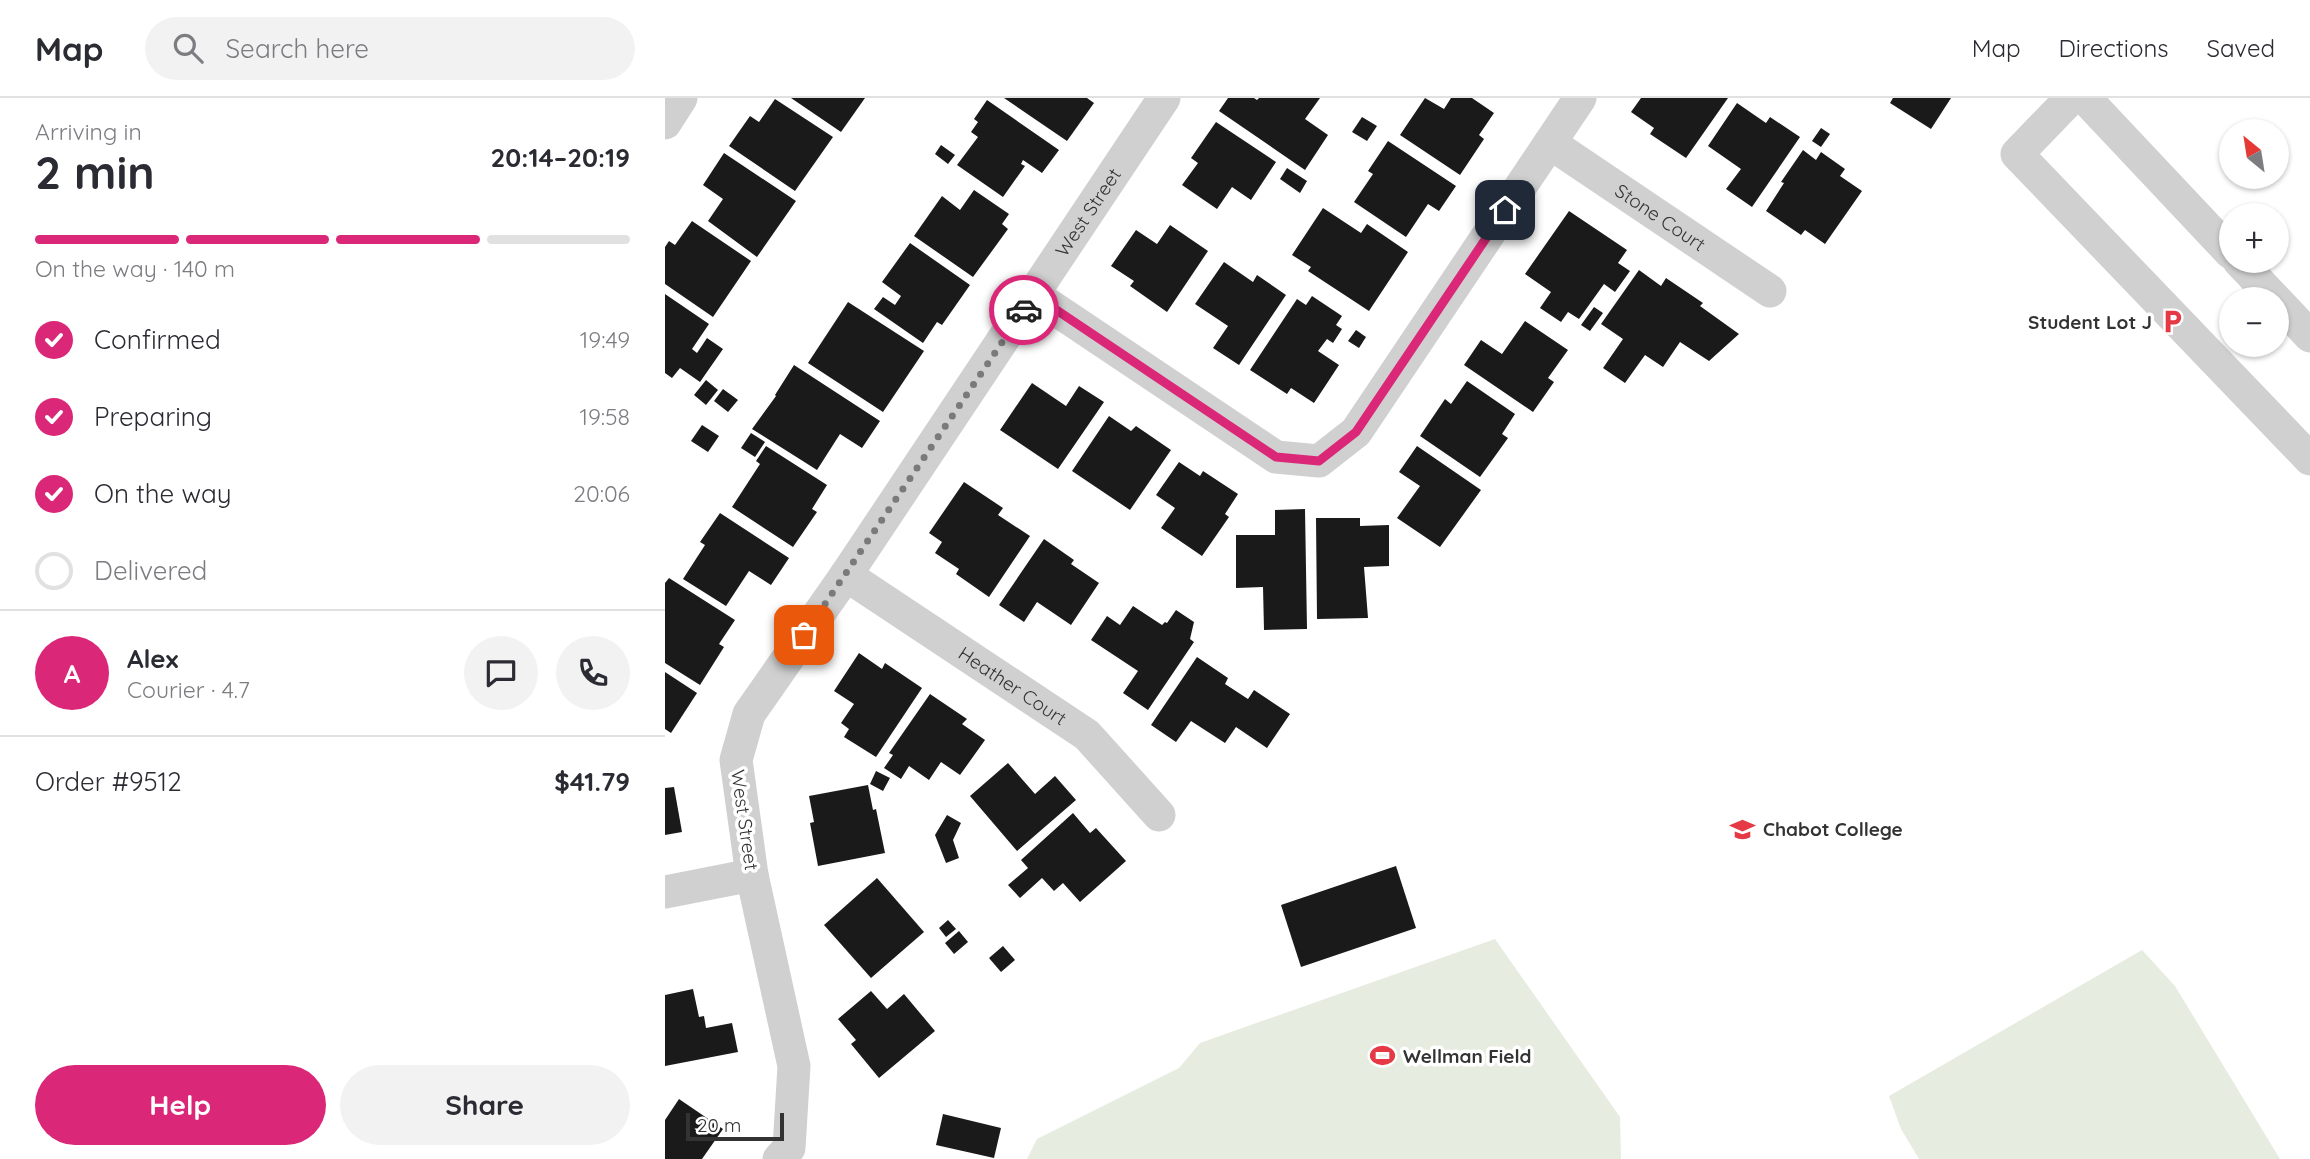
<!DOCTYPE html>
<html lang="en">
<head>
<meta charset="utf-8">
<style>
	body { margin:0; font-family:Quicksand,sans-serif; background:#f2f2f3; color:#2b2b33; height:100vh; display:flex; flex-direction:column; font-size:26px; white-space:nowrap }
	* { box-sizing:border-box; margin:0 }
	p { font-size:23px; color:#7c7c81 }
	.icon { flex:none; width:38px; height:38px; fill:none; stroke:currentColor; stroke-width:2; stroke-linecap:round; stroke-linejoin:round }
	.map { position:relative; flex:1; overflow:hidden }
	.panel { display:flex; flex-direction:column; background:#fff; width:665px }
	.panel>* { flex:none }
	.needle { width:46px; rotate:330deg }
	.fabs { position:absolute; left:1554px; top:21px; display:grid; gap:14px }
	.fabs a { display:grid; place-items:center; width:70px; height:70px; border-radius:50%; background:#fff; box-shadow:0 2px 5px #0004; font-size:35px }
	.scale { position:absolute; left:21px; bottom:18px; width:98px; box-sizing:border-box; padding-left:7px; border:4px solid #333; border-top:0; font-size:19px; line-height:24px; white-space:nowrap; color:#333; -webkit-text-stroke:5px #fff; paint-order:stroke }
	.pin { position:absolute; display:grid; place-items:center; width:60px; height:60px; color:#fff; margin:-30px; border-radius:14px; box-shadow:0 4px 10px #0006 }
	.courier { position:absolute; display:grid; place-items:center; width:70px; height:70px; margin:-35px; border:5px solid #db2777; border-radius:50%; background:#fff; color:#222; box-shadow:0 2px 9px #0007 }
	.summary em { font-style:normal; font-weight:700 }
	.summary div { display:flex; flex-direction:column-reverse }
	.summary { display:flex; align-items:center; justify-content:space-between; height:119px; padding:0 35px }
	h1 { font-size:46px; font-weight:700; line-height:52px }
	.bar { display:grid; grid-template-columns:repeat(4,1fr); gap:10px 7px; align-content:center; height:84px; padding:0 35px }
	.bar i { height:9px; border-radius:5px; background:#e1e1e2 }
	.bar .current { background:#db2777 }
	.bar p { grid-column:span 4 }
	.line { display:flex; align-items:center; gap:18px; padding:0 35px; border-top:2px solid #e1e1e2 }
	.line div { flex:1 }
	.round { display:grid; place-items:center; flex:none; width:74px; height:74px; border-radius:37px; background:#f2f2f3 }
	ol { padding:0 35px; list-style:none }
	li { display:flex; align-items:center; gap:21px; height:77px }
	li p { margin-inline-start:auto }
	li .icon { padding:7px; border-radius:50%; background:#db2777; color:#fff; stroke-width:4 }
	li:last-child { color:#7c7c81 }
	li i { width:38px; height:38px; border:4px solid #e1e1e2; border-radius:50% }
	.cta { display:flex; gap:14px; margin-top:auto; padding:14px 35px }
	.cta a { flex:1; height:80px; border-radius:42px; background:#db2777; color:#fff; font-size:28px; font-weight:700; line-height:80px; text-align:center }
	.cta a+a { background:#f2f2f3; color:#2b2b33 }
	header { display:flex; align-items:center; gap:42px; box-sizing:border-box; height:98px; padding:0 35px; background:#fff; border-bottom:2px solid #e1e1e2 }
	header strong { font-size:33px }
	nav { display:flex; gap:38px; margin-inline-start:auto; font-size:24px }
	.search { width:490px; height:63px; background:#f2f2f3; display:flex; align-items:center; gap:18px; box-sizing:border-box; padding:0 24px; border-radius:38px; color:#7c7c81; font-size:26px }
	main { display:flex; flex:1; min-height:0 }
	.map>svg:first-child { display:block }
	.green { fill:#e6ecdf }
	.building { fill:#1a1a1a }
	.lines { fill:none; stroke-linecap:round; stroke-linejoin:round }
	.minor { stroke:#d0d0d0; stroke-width:33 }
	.done { stroke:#7a7a7a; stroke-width:7; stroke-dasharray:0 12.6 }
	.route { stroke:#db2777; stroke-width:9 }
	.labels { text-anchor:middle; stroke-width:7; stroke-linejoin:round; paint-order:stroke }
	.street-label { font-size:19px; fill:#333; stroke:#fff }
	.poi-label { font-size:19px; font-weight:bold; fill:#333; stroke:#fff; text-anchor:start }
</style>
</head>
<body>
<header>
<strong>Map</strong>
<div class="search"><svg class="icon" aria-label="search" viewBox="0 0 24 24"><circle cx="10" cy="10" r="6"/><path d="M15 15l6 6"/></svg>Search here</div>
<nav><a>Map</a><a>Directions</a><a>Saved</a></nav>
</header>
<main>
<section class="panel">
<div class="summary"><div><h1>2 min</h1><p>Arriving in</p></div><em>20:14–20:19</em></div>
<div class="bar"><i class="current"></i><i class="current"></i><i class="current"></i><i></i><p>On the way · 140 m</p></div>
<ol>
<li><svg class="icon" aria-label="check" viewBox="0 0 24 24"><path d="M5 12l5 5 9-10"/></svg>Confirmed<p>19:49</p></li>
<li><svg class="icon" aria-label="check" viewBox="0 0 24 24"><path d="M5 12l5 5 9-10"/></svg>Preparing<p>19:58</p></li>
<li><svg class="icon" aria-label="check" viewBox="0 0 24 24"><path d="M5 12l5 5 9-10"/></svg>On the way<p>20:06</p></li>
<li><i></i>Delivered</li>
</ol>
<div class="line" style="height:126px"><b class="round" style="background:#db2777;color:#fff">A</b><div><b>Alex</b><p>Courier · 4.7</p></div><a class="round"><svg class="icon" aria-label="chat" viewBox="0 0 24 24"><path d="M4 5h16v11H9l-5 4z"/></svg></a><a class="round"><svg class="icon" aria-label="phone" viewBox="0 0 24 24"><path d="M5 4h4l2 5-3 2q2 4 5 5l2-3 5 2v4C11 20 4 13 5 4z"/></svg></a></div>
<div class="line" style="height:91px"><div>Order #9512</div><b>$41.79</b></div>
<div class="cta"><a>Help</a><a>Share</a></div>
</section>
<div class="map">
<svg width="1645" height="1061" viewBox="0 0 1645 1061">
	<rect width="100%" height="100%" fill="#fff"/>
	<g class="green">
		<polygon points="830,841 955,1019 956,1061 362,1061 372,1041 514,970 535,945"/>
		<polygon points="1477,852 1510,888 1615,1061 1254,1061 1236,1031 1224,998"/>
	</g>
	<g class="building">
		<polygon points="126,0 200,0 176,34"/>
		<polygon points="339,0 422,0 429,5 402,43"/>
		<polygon points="563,0 589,0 592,2 594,0 655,0 640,21 663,37 640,72 554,13"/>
		<polygon points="760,0 779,11 786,0 807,0 829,15 814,37 819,41 795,77 735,37"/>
		<polygon points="976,0 1063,0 1021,60 985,36 989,30 966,14"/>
		<polygon points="1228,0 1286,0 1266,31 1225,5"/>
		<polygon points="110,1 168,39 130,93 64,48 85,18 94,24"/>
		<polygon points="322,2 394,52 377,75 358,62 356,66 360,68 338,99 292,67 313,39 306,34 313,24 309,21"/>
		<polygon points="1072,5 1101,25 1105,19 1135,39 1087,109 1061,91 1076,71 1043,48"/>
		<polygon points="697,19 712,28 702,43 687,34"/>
		<polygon points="551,24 611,64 586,102 567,89 552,111 517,87 533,65 526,60"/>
		<polygon points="1156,30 1165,36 1156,49 1147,43"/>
		<polygon points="723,43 791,88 774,113 763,106 741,139 689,104 708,76 703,73"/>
		<polygon points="276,47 290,57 283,66 270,56"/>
		<polygon points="1138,52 1151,62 1156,54 1180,71 1175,78 1197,93 1160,146 1140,132 1136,137 1101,113 1119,85 1116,84"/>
		<polygon points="59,55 131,103 92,159 43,123 58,101 38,87"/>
		<polygon points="622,70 642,83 635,95 615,81"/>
		<polygon points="309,92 344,116 337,126 343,131 308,179 249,138 277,98 295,112"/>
		<polygon points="658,110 696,135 702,126 743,154 704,213 643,173 646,169 627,157"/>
		<polygon points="904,113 962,152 953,165 965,173 950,194 939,186 914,221 903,214 896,224 875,210 886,194 860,176"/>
		<polygon points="27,123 86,163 48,219 0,186 0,149 4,143 10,147"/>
		<polygon points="505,127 543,153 502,214 465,188 469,183 446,168 471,132 492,146"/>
		<polygon points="245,145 305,187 277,227 272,224 258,245 209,211 218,199 230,207 236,198 217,184"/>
		<polygon points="559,164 588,184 592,177 621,197 574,267 548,250 563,228 530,206"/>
		<polygon points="974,172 996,188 1001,180 1038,205 1035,208 1074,236 1044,263 1015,244 998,269 980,257 960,285 938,270 958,241 936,226"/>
		<polygon points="0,196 44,226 27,251 32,255 42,240 58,251 35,284 15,270 7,280 0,275"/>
		<polygon points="647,198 677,218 671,227 677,231 668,245 662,241 653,253 674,267 649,305 626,290 622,296 585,272 632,201 641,207"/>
		<polygon points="183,204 259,253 218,314 143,265"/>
		<polygon points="929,209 938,215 925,233 916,227"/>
		<polygon points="860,223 903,252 883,280 889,284 868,314 799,267 816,242 837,256"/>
		<polygon points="691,232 701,239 694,250 683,243"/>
		<polygon points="129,267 215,323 197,350 175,336 152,372 87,331 111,298 110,297"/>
		<polygon points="41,282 53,292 41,307 29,297"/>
		<polygon points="802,283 850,316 837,336 843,340 815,379 755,338 780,301 786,306"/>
		<polygon points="367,285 401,308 414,288 439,304 393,371 335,332"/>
		<polygon points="58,291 73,302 63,314 49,303"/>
		<polygon points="444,318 466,333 471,328 506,352 465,412 407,373"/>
		<polygon points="37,327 54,338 43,354 26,343"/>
		<polygon points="86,335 100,344 90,359 76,350"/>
		<polygon points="101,348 162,387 147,411 152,414 128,449 67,409 95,366 91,363"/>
		<polygon points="752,348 816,392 775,449 732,420 755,388 734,374"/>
		<polygon points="514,364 535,378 538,373 573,396 560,416 564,419 537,458 496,430 510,410 491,397"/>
		<polygon points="299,384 338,410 333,417 365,438 324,499 291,476 294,471 270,455 277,444 264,435"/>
		<polygon points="640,411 642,531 599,532 598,489 571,490 571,437 610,437 610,412"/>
		<polygon points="55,415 124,460 106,487 84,473 61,508 18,481 40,447 35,444"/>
		<polygon points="651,420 695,420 695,428 724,427 724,468 699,469 703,520 652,521"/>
		<polygon points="379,441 409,462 406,466 434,485 406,527 372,504 359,524 334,507"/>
		<polygon points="4,480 70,522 54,546 59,549 35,587 0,565 0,485"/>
		<polygon points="468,508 497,527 500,524 502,525 511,512 529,524 525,541 529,544 483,612 458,595 473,573 426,542 442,518 455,527"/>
		<polygon points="194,555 217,571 220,565 257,590 211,659 179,639 184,631 176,625 189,606 169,593"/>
		<polygon points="532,559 563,580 560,586 583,601 589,592 625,616 602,650 571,629 560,645 526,623 511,644 486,627"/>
		<polygon points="0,574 32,595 6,635 0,631"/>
		<polygon points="265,596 302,621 297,626 320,642 295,677 276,664 264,682 244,668 236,681 219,670 228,657 224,655"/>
		<polygon points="343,665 370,696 390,678 411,702 352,753 305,698"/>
		<polygon points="211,673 225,680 218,693 205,686"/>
		<polygon points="203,687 208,712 211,711 220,755 153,768 145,725 149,724 144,698"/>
		<polygon points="9,689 17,734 0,737 0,690"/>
		<polygon points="408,715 425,735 431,730 461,763 415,804 398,785 389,793 377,780 355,800 343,787 363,770 356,762"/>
		<polygon points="282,717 296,725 288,742 294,760 281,765 270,737"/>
		<polygon points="731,768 751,830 636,869 616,807"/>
		<polygon points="212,780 259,834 206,880 159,827"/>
		<polygon points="283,822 291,831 281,839 274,830"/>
		<polygon points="294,833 303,844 289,856 280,845"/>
		<polygon points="338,848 350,862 336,874 324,860"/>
		<polygon points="28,891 34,919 39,918 41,930 67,925 73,954 0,968 0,897"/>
		<polygon points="206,893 222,911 239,896 270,933 214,980 186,946 191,942 173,921"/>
		<polygon points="14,1001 58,1031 37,1061 0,1061 0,1022"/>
		<polygon points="278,1016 336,1030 329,1060 271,1047"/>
	</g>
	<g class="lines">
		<g class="minor">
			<polyline points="1406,0 1352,56 1645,361"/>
			<polyline points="1420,0 1566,155"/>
			<polyline points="0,25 16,0"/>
			<path id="s1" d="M885 45 1105 193"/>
			<polyline points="1574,163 1610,201"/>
			<polyline points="369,197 611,359 654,363 691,334 915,0"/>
			<polyline points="1612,203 1645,238"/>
			<path id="s2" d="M181 477 422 637 494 717"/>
			<polyline points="0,794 87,777"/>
			<path id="s3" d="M114 1061 124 1050 129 968 87 777 71 662 84 616 181 477 499 0"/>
		</g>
	</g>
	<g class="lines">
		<polyline class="done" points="139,537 359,212"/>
		<polyline class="route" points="359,212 369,197 611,359 654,363 691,334 840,112"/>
	</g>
	<defs>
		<symbol id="parking-bare" viewBox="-9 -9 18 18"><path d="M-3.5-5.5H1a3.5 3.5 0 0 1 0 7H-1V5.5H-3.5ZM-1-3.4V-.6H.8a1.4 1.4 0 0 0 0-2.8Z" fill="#e63946" stroke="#fff" stroke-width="2.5" paint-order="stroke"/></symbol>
		<symbol id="university-bare" viewBox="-9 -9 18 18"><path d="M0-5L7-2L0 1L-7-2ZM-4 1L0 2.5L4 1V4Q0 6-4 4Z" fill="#e63946" stroke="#fff" stroke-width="2.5" paint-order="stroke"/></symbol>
		<symbol id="stadium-bare" viewBox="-9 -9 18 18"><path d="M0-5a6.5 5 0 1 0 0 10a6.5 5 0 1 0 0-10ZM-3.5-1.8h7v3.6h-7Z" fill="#e63946" stroke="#fff" stroke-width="2.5" paint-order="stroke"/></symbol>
	</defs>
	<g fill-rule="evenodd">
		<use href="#parking-bare" x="1490" y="206" width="35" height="35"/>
		<use href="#university-bare" x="1060" y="714" width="35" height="35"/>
		<use href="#stadium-bare" x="700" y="940" width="35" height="35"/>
	</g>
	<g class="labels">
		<g class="street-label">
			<text dy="7" stroke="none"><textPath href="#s3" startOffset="1062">West Street</textPath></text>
			<text dy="7" stroke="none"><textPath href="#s1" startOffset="133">Stone Court</textPath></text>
			<text dy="7" stroke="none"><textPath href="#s2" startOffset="200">Heather Court</textPath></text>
			<text transform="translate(80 722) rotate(82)" y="7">West Street</text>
		</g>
		<g class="poi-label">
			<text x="1487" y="231" text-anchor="end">Student Lot J</text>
			<text x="1098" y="738">Chabot College</text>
			<text x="738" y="965">Wellman Field</text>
		</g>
	</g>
</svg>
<div class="fabs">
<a><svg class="needle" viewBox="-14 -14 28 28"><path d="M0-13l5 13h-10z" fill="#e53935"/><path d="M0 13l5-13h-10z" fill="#7c7c81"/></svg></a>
<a>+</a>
<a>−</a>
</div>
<div class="scale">20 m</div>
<div class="pin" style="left:139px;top:537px;background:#ea580c"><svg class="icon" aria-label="bag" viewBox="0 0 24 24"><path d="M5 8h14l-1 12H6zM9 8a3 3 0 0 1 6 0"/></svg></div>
<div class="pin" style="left:840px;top:112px;background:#1f2937"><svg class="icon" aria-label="home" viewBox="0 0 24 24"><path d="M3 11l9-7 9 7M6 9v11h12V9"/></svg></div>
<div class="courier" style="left:359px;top:212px"><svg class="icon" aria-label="car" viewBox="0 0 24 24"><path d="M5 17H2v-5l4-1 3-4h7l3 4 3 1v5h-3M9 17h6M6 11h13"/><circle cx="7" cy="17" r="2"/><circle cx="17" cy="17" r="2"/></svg></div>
</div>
</main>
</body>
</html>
